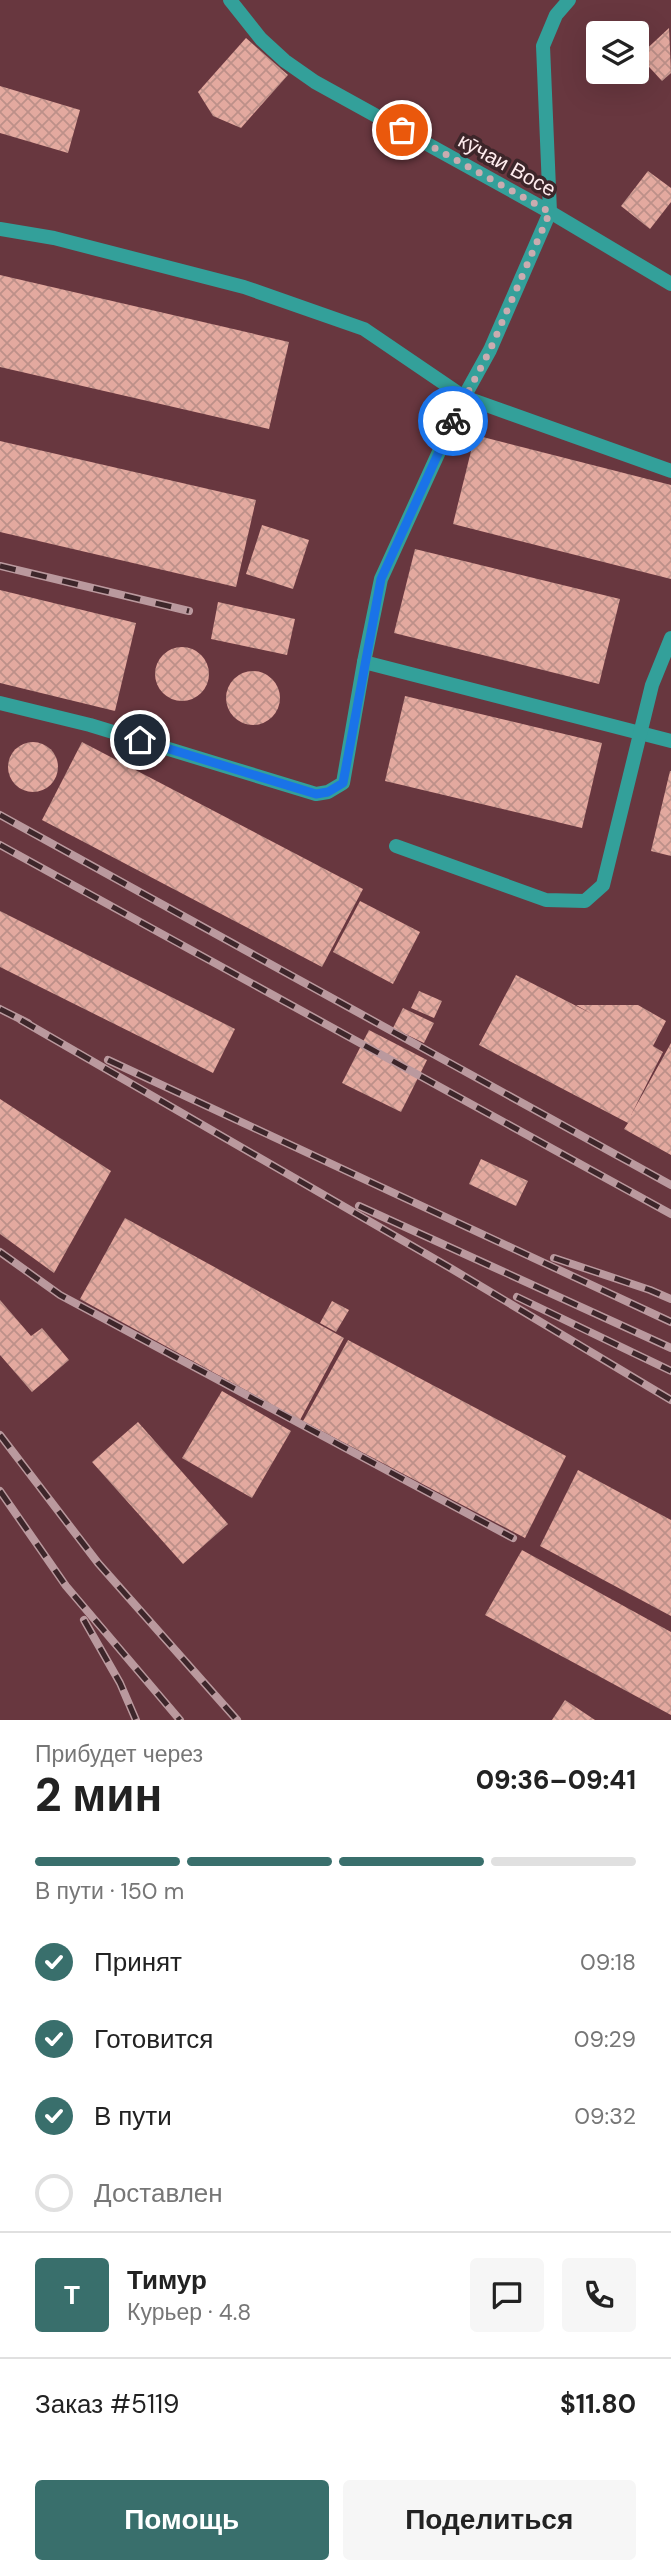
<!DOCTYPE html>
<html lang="ru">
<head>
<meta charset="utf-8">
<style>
	body { margin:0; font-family:"DM Sans",sans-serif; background:#f6f6f6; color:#222; height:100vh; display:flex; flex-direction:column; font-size:26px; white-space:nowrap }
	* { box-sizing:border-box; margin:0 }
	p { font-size:23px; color:#767676 }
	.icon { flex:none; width:38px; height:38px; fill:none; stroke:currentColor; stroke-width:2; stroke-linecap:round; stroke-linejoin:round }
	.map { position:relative; height:1720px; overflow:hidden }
	.drawer { display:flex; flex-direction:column; background:#fff; flex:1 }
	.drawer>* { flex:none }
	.controls { position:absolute; left:586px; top:21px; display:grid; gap:14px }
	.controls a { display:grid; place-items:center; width:63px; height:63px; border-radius:7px; background:#fff; box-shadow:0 7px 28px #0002; font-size:35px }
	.pin { position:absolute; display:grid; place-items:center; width:60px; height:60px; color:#fff; margin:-30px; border:4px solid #fff; border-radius:50%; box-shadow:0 2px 7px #0007 }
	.courier { position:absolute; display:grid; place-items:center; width:70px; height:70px; margin:-35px; border:5px solid #1a73e8; border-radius:50%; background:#fff; color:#222; box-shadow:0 2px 9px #0007 }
	.overview em { font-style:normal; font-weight:800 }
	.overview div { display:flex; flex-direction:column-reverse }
	.overview { display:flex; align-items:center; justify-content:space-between; height:119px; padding:0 35px }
	h1 { font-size:46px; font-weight:800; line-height:52px }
	.bar { display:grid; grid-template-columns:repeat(4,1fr); gap:10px 7px; align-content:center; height:84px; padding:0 35px }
	.bar i { height:9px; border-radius:5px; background:#e0e0e0 }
	.bar .active { background:#396f6c }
	.bar p { grid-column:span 4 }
	.line { display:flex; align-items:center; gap:18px; padding:0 35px; border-top:2px solid #e0e0e0 }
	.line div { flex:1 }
	.round { display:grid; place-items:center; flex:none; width:74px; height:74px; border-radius:7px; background:#f6f6f6 }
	ol { padding:0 35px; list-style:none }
	li { display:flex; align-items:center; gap:21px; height:77px }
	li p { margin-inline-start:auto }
	li .icon { padding:7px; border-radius:50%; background:#396f6c; color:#fff; stroke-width:4 }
	li:last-child { color:#767676 }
	li i { width:38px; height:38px; border:4px solid #e0e0e0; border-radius:50% }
	.action { display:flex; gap:14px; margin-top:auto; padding:14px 35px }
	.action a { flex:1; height:80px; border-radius:7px; background:#396f6c; color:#fff; font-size:28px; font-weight:800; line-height:80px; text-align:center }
	.action a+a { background:#f6f6f6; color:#222 }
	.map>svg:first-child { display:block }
	.building { fill:url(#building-cross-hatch) }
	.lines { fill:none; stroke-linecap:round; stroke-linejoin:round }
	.service { stroke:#33a09a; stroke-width:14 }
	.minor { stroke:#33a09a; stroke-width:14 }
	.rail-casing { stroke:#ba999e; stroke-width:8 }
	.rail { stroke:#3d262a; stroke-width:5; stroke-dasharray:16; stroke-linecap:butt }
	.done { stroke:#caacb0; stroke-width:7; stroke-dasharray:0 12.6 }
	.route { stroke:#1a73e8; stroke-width:9 }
	.labels { text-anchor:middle; stroke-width:7; stroke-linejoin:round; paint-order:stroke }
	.street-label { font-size:21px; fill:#feebed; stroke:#3d262a }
</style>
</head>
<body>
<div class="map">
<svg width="671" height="1720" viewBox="0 0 671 1720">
	<defs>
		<pattern id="building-cross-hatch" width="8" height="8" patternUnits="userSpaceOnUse" patternTransform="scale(1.75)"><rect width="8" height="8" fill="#e3a99f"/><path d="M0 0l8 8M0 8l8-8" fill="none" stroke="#bd9089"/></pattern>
	</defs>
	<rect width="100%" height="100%" fill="#68373f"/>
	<g class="building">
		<polygon points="669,28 671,73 662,81 639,56"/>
		<polygon points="246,38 288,75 241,128 213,116 198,92"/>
		<polygon points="0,86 80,110 68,153 0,133"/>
		<polygon points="648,171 671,188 671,202 650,229 621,206"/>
		<polygon points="0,275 289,342 269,429 0,367"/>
		<polygon points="475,435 671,485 671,579 453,524"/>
		<polygon points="0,441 256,500 236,587 0,532"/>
		<polygon points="262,525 309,540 293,589 246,574"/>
		<polygon points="415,549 620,599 599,684 394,633"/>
		<polygon points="0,590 136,623 115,711 0,683"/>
		<polygon points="218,602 295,619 287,655 211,639"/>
		<circle cx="182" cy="674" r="27"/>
		<circle cx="253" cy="698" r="27"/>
		<polygon points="405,696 602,743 582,828 385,781"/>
		<circle cx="33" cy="767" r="25"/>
		<polygon points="82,742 363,889 322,967 42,820"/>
		<polygon points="670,771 671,771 671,856 651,851"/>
		<polygon points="360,901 420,932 393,984 333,952"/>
		<polygon points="0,911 235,1029 213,1073 0,967"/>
		<polygon points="516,975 592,1014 576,1005 638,1005 666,1021 653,1046 663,1052 631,1115 671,1043 671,1155 624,1129 628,1123 479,1045"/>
		<polygon points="419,991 442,1001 434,1018 411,1008"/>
		<polygon points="403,1008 434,1023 424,1043 393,1028"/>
		<polygon points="369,1030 427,1060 401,1112 342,1083"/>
		<polygon points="0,1099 111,1171 54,1273 0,1234"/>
		<polygon points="481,1159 528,1181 516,1206 469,1184"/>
		<polygon points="125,1218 344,1338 300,1420 80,1299"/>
		<polygon points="0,1300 31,1336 42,1328 69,1360 32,1392 0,1355"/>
		<polygon points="332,1301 349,1310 336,1332 320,1323"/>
		<polygon points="348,1340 566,1456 525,1538 303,1421"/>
		<polygon points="222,1391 291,1431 252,1498 182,1458"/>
		<polygon points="138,1422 228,1524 183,1564 92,1462"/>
		<polygon points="578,1470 671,1520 671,1616 540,1546"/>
		<polygon points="522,1550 671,1632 671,1715 485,1615"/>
		<polygon points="565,1700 595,1720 552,1720"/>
	</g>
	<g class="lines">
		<g class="service">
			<polyline points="569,0 556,15 543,46 550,212 490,350 464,397 671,471"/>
			<polyline points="0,229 54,238 244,287 364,329 464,397 381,579 364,662 671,741"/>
			<polyline points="0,703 90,725 316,794 328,792 343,783 364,662"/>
			<polyline points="396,846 546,900 585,901 603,885 652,685 671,638"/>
		</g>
		<polyline class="minor" points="230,0 261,39 285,61 315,82 550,212 671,284"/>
		<defs>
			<g id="rail">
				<polyline points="0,566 189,611"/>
				<polyline points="0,815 671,1185"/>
				<polyline points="0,845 671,1214"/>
				<polyline points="0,1009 28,1023"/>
				<polyline points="21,1020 452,1269 671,1400"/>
				<polyline points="108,1060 671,1322"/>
				<polyline points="359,1206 671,1348"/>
				<polyline points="0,1252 60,1295 513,1538"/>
				<polyline points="554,1258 650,1290 671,1299"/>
				<polyline points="517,1297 671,1371"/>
				<polyline points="0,1435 98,1563 237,1720"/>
				<polyline points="0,1491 66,1586 180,1720"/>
				<polyline points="84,1620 120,1683 136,1720"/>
			</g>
		</defs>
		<use href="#rail" class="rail-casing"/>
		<use href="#rail" class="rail"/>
	</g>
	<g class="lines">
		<polyline class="done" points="402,130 550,212 490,350 453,421"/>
		<polyline class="route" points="140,740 316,794 328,792 343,783 381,579 453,421"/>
	</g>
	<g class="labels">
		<g class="street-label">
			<text transform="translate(507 165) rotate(29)" y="7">кӯчаи Восе</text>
		</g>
	</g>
</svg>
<div class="controls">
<a><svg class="icon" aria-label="layers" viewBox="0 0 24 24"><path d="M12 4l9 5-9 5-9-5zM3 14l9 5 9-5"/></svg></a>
</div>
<div class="pin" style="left:402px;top:130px;background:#ea580c"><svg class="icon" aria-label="bag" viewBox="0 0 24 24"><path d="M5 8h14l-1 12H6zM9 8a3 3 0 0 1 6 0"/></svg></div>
<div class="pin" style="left:140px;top:740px;background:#1f2937"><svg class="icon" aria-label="home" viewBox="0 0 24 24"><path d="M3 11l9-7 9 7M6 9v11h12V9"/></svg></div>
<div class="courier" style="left:453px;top:421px"><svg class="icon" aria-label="bike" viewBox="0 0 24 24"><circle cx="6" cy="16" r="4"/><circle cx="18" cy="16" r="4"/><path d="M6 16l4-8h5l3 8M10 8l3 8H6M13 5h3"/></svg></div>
</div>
<section class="drawer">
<div class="overview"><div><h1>2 мин</h1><p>Прибудет через</p></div><em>09:36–09:41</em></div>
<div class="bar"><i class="active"></i><i class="active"></i><i class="active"></i><i></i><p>В пути · 150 m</p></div>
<ol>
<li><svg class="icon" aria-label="check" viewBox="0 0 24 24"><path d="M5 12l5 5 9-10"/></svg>Принят<p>09:18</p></li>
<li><svg class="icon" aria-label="check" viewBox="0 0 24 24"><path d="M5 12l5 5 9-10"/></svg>Готовится<p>09:29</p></li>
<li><svg class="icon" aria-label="check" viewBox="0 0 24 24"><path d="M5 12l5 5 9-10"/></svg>В пути<p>09:32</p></li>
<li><i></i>Доставлен</li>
</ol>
<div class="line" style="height:126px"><b class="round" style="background:#396f6c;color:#fff">Т</b><div><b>Тимур</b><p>Курьер · 4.8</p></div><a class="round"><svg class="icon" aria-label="chat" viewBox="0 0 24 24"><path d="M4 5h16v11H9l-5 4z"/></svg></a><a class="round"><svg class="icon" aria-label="phone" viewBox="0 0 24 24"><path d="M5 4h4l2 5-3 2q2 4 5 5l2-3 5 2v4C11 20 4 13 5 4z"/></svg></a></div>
<div class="line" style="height:91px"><div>Заказ #5119</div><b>$11.80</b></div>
<div class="action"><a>Помощь</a><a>Поделиться</a></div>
</section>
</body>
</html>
